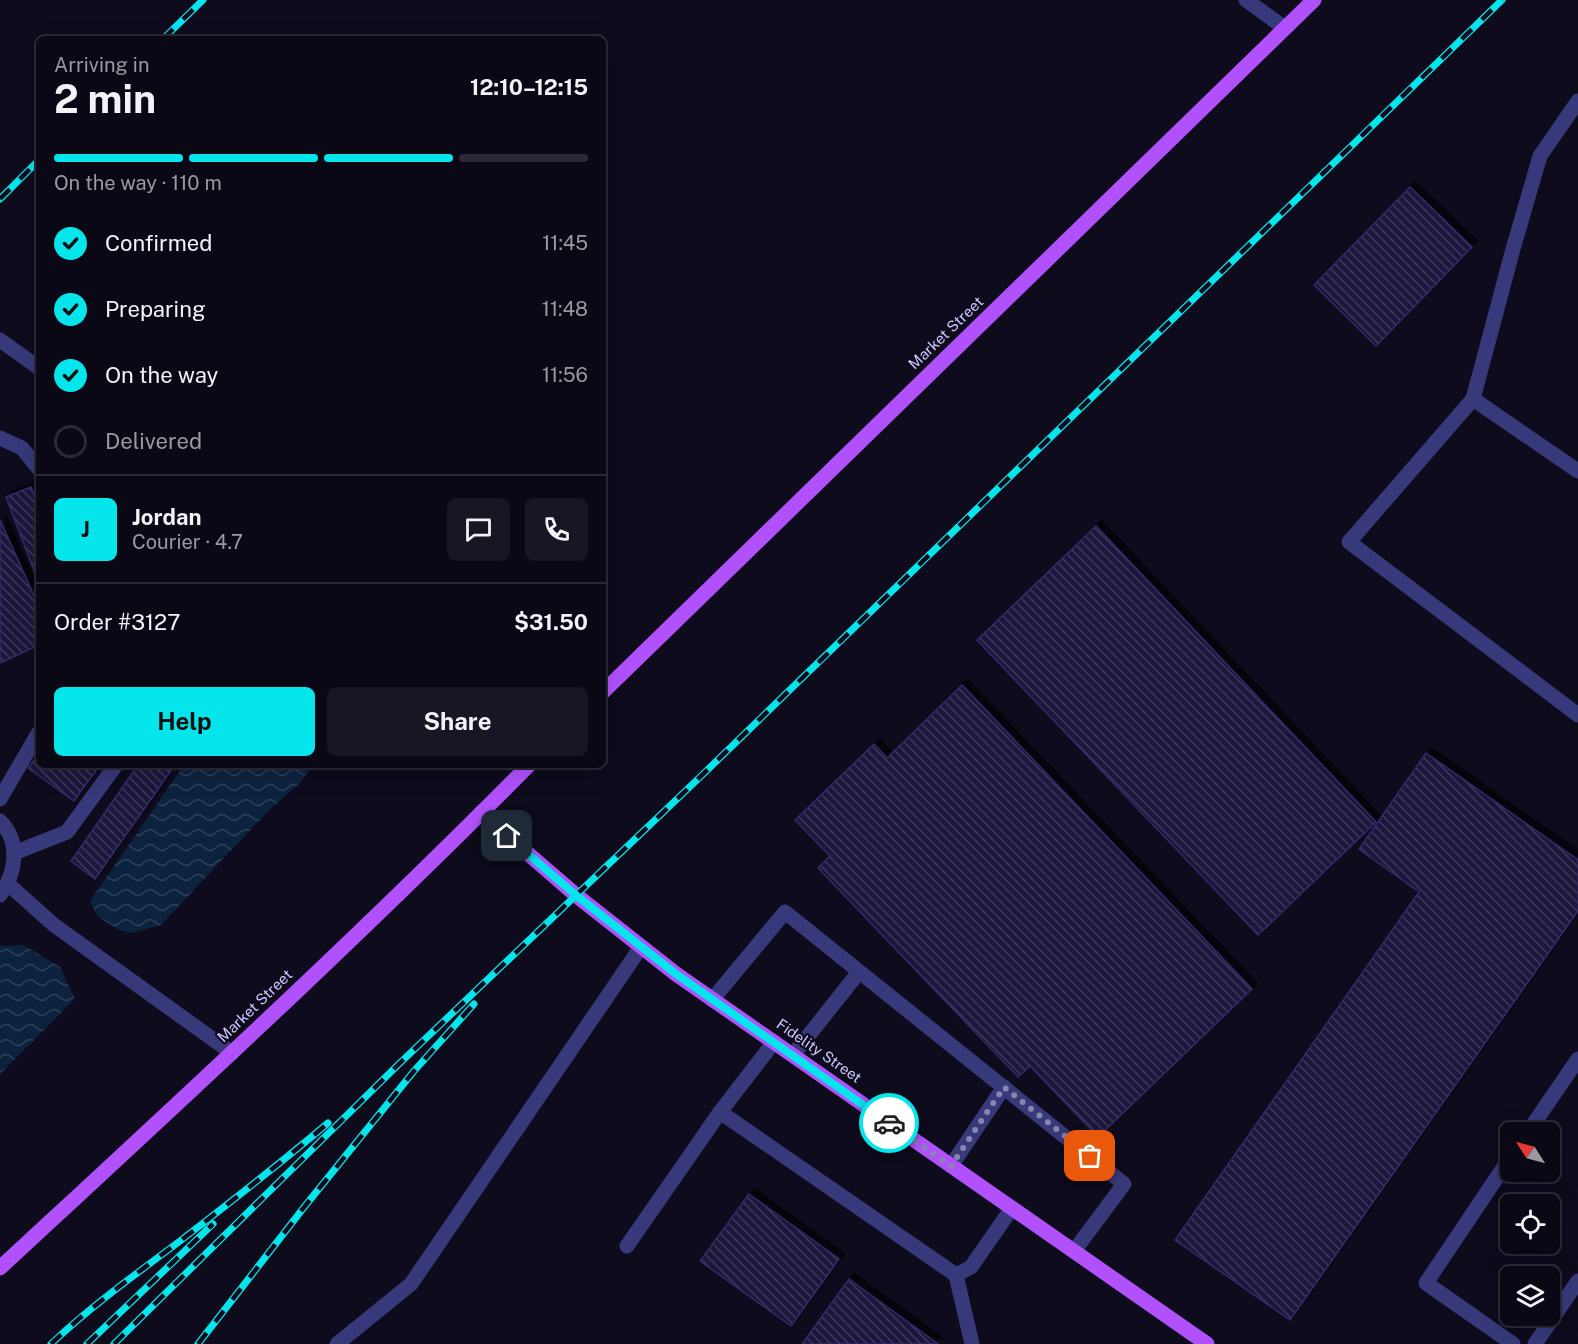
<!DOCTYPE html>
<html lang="en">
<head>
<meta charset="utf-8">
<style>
	body { margin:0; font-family:"Public Sans",sans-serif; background:#181622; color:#f1f3f6; height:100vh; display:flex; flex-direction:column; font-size:22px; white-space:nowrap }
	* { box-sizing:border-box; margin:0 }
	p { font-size:20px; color:#999aa0 }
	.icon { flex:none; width:33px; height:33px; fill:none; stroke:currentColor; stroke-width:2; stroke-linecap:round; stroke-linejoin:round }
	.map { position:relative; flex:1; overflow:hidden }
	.sheet { position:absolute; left:36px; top:36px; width:570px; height:732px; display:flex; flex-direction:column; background:#0a0815; border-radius:9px; box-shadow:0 6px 24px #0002,0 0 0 2px #2a2934 }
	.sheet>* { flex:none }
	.needle { width:39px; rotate:306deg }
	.buttons { position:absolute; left:1500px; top:1122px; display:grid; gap:12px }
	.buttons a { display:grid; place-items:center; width:60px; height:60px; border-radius:9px; background:#0a0815; box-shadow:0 6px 24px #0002,0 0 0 2px #2a2934; font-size:30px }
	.pin { position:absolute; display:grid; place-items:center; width:51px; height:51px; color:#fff; margin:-26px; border-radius:12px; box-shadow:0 3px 9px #0006 }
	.courier { position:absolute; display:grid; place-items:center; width:60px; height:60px; margin:-30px; border:4px solid #05e5ec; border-radius:50%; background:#fff; color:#222; box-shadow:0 2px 8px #0007 }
	.overview em { font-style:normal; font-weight:700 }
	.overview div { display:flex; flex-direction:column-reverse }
	.overview { display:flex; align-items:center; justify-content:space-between; height:102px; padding:0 18px }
	h1 { font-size:39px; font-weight:700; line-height:45px }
	.bar { display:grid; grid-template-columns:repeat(4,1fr); gap:9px 6px; align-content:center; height:72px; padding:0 18px }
	.bar i { height:8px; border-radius:4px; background:#2a2934 }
	.bar .active { background:#05e5ec }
	.bar p { grid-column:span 4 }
	.line { display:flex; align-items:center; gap:15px; padding:0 18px; border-top:2px solid #2a2934 }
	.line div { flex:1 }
	.round { display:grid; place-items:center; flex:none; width:63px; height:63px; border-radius:9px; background:#181622 }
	ol { padding:0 18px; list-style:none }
	li { display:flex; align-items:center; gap:18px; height:66px }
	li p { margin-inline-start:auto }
	li .icon { padding:6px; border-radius:50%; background:#05e5ec; color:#111; stroke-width:4 }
	li:last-child { color:#999aa0 }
	li i { width:33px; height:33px; border:3px solid #2a2934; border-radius:50% }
	.button { display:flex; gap:12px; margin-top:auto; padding:12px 18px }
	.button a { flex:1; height:69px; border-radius:9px; background:#05e5ec; color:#111; font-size:24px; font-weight:700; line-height:69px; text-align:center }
	.button a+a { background:#181622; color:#f1f3f6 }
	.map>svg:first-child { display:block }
	.water { fill:url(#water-waves) }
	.building { fill:url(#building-back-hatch); stroke:#322a68; stroke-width:1.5; filter:url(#shadow) }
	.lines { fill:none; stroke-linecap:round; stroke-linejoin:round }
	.minor { stroke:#37397a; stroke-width:15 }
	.major { stroke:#b051fb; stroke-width:15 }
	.rail-casing { stroke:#05e5ec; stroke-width:7 }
	.rail { stroke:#0d0b1c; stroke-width:4.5; stroke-dasharray:14; stroke-linecap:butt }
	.done { stroke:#8885af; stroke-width:6; stroke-dasharray:0 10.8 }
	.route { stroke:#05e5ec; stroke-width:8 }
	.labels { text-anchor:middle; stroke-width:4.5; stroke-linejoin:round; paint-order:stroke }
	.street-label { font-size:15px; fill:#cac7fe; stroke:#0d0b1c }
</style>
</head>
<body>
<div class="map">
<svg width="1578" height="1344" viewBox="0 0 1578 1344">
	<defs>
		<pattern id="water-waves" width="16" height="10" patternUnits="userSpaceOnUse" patternTransform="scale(1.5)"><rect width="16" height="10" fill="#0c233f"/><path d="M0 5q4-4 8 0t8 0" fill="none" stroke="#2e415c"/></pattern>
		<pattern id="building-back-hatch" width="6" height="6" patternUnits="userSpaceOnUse" patternTransform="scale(1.5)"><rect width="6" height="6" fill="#1d183c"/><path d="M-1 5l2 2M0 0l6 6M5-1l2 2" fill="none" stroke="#3c3859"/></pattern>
		<filter id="shadow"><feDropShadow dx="5.5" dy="-5.5" stdDeviation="0" flood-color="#0009"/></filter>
	</defs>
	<rect width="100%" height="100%" fill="#0d0b1c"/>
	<g class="water">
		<polygon points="184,765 313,765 299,784 268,811 161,925 131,933 119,930 97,916 90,901"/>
		<polygon points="23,945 60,967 75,999 0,1074 0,946"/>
	</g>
	<g class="building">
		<polygon points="1410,187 1472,247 1376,346 1314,285"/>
		<polygon points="31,487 39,508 39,584 6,497"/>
		<polygon points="0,520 39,607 39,645 0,663"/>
		<polygon points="1096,526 1376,822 1258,935 977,640"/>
		<polygon points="962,685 1252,989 1098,1137 1030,1066 1018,1077 818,868 830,856 795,820 874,744 887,758"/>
		<polygon points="1426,753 1578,860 1578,911 1290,1320 1175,1240 1419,892 1359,849"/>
		<polygon points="39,754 39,765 100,765 74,801 28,768"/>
		<polygon points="138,765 175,765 95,879 71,861"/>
		<polygon points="749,1194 839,1259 791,1326 700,1261"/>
		<polygon points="849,1279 938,1344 802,1344"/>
	</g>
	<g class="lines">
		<g class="minor">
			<polyline points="1246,0 1285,28"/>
			<polyline points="1578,101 1540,156 1513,249 1473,399 1578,471"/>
			<polyline points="0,340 39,368"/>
			<polyline points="1473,399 1349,542 1578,715"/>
			<polyline points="0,438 22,448 39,469"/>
			<polyline points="0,799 39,732"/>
			<path d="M0 821C21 842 16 873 0 895"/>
			<polyline points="14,853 67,832 116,765"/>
			<polyline points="8,884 54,925 232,1053"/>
			<polyline points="712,1000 785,912 1124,1184 1074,1251"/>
			<polyline points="793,1055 859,972"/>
			<polyline points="720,1112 956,1275 971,1267 1012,1208"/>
			<polyline points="1528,1132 1578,1059"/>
			<polyline points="1510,1158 1426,1283 1513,1344"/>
			<polyline points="951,1166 1004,1087"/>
			<polyline points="627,1246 720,1112 774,1042"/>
			<polyline points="956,1275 972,1344"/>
			<polyline points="337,1344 411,1284 641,947"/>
			<polyline points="1535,1344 1578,1281"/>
		</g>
		<g class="major">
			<polyline points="603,692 1314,0"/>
			<polyline points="481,813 577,896 676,974 1207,1344"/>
			<path d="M0 1268C178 1103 358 938 529 765"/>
		</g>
		<defs>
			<g id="rail">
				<polyline points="163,39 203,0"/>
				<polyline points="0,199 39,160"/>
				<path d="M51 1344C92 1305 139 1272 184 1238 233 1200 281 1163 328 1123"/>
				<polyline points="87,1344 213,1224"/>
				<polyline points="114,1344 401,1062 698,779 1502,0"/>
				<polyline points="198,1344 305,1206 414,1071 474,1004"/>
			</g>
		</defs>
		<use href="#rail" class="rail-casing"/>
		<use href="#rail" class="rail"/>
	</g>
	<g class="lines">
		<polyline class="done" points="889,1123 951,1166 1004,1087 1090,1156"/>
		<polyline class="route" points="507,836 577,896 676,974 889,1123"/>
	</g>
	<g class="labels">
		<g class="street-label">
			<text transform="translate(946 333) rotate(-44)" y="5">Market Street</text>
			<text transform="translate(255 1006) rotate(-44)" y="5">Market Street</text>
			<text transform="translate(819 1051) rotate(35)" y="5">Fidelity Street</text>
		</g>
	</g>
</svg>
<div class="buttons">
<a><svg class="needle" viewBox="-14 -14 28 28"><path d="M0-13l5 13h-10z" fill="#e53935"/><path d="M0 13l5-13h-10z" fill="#999aa0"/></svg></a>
<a><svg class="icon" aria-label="locate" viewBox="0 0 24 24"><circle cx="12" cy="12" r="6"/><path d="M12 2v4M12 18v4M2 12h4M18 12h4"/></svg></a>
<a><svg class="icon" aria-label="layers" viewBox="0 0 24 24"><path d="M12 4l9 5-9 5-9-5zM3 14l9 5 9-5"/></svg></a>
</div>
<div class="pin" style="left:1090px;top:1156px;background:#ea580c"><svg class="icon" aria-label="bag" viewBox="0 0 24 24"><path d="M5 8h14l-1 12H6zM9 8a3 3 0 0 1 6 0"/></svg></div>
<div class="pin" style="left:507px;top:836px;background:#1f2937"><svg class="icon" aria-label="home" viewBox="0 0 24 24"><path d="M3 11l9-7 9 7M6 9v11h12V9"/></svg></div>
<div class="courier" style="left:889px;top:1123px"><svg class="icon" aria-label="car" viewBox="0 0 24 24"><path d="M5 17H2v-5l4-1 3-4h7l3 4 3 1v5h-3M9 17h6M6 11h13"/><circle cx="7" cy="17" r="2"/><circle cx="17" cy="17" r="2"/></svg></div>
<section class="sheet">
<div class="overview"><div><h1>2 min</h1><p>Arriving in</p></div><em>12:10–12:15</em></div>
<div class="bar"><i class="active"></i><i class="active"></i><i class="active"></i><i></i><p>On the way · 110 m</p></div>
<ol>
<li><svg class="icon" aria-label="check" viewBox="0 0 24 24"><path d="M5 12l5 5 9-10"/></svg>Confirmed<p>11:45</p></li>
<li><svg class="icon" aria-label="check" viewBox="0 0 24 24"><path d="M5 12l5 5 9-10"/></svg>Preparing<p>11:48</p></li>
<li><svg class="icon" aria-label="check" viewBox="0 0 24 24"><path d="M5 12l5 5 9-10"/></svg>On the way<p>11:56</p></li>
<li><i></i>Delivered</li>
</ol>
<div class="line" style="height:108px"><b class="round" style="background:#05e5ec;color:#111">J</b><div><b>Jordan</b><p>Courier · 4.7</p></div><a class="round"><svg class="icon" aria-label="chat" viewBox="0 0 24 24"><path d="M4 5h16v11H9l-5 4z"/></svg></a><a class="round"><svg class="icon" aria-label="phone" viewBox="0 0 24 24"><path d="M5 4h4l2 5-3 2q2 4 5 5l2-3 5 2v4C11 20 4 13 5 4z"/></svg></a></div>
<div class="line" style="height:78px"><div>Order #3127</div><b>$31.50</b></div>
<div class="button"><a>Help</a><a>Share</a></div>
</section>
</div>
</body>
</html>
